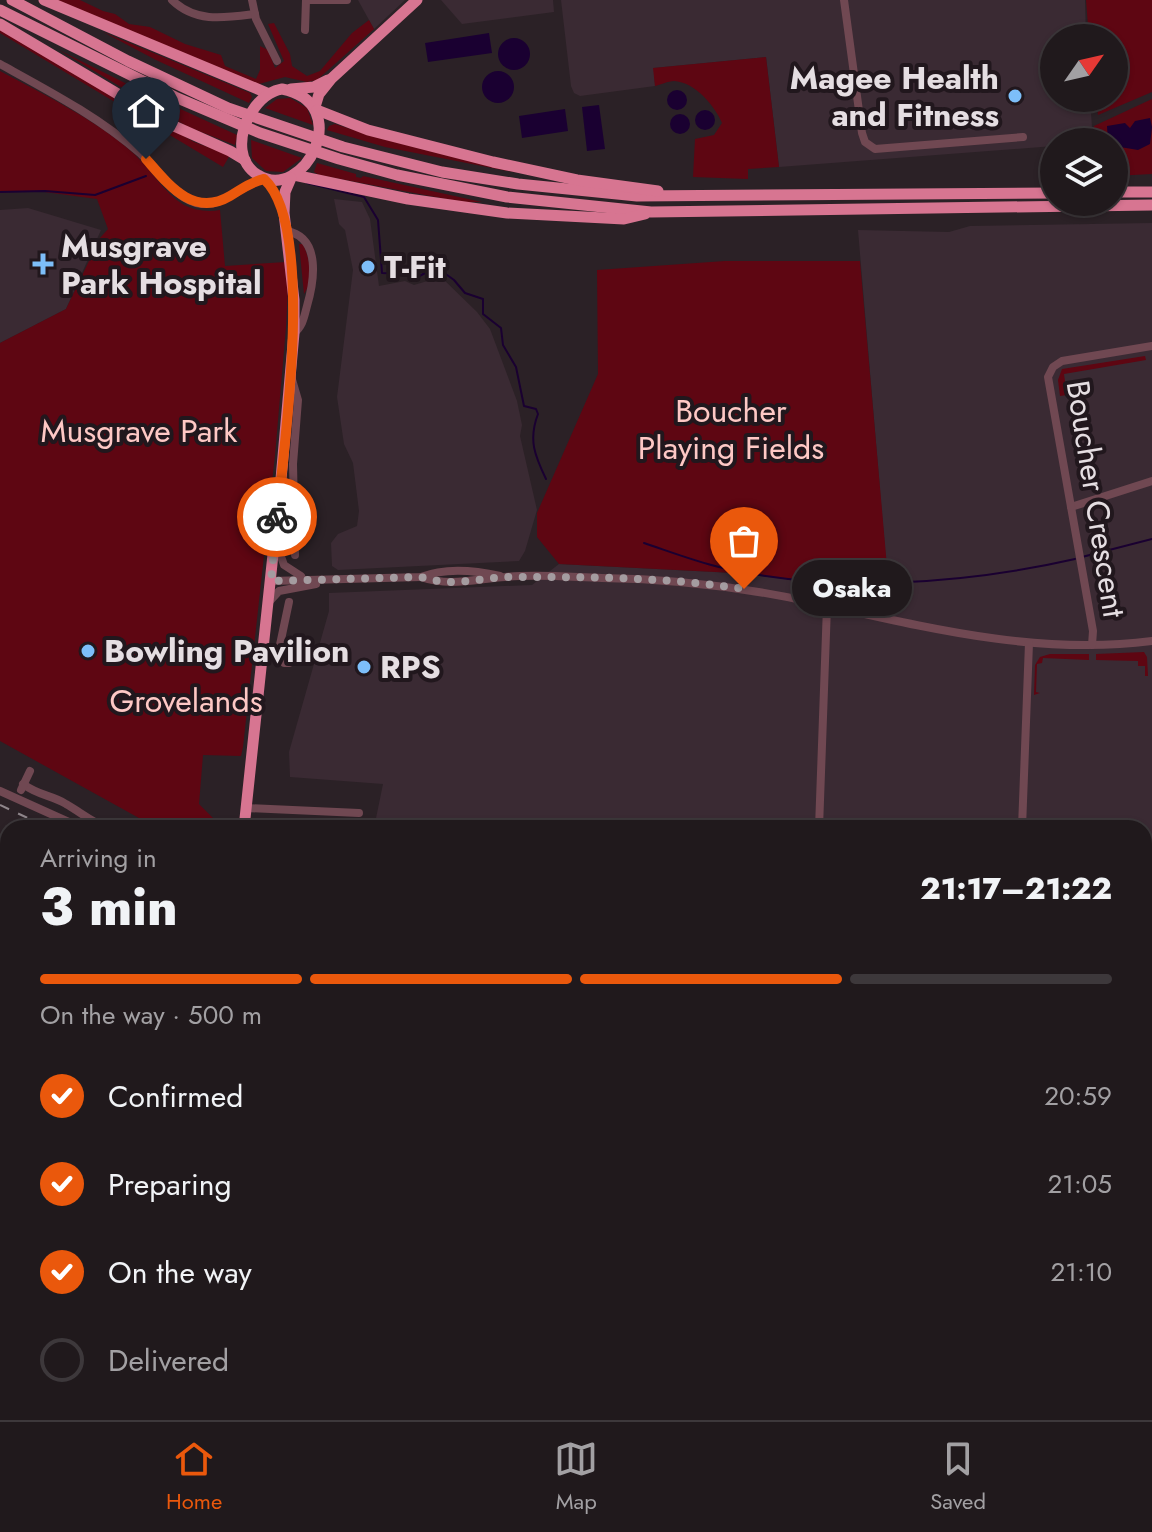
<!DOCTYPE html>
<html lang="en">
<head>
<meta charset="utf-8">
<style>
	body { margin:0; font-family:Jost,sans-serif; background:#2d2629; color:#f1f3f6; height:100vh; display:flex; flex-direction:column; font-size:30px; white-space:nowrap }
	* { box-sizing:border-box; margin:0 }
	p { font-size:26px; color:#a2a0a3 }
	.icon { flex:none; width:44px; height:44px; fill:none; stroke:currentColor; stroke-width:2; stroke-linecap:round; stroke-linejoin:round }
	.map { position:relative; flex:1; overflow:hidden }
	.side { position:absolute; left:0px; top:820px; width:1152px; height:600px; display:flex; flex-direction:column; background:#20191c; border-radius:24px 24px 0 0; box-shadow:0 2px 6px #0004,0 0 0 2px #3d383b }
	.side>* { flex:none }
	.needle { width:52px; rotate:56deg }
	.controls { position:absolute; left:1040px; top:24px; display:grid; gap:16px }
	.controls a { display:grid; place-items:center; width:88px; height:88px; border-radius:50%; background:#20191c; box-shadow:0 2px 6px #0004,0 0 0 2px #3d383b; font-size:40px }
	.pin { position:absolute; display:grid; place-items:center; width:68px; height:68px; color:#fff; margin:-82px -34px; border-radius:50% 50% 50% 0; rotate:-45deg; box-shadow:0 0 8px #0007 }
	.pin .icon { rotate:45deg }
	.courier { position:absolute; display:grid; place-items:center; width:80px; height:80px; margin:-40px; border:6px solid #ea580c; border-radius:50%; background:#fff; color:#222; box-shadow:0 2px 10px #0007 }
	.bubble { position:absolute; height:56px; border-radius:28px; background:#20191c; box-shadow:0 2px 6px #0004,0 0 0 2px #3d383b; font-size:26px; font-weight:800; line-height:56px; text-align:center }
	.summary em { font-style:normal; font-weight:800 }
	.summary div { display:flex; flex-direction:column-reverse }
	.summary { display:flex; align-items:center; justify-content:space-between; height:136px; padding:0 40px }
	h1 { font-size:52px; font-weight:800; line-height:60px }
	.bar { display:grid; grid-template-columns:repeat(4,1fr); gap:12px 8px; align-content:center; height:96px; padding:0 40px }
	.bar i { height:10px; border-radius:6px; background:#3d383b }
	.bar .selected { background:#ea580c }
	.bar p { grid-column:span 4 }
	ol { padding:0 40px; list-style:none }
	li { display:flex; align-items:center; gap:24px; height:88px }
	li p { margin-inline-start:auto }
	li .icon { padding:8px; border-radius:50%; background:#ea580c; color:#fff; stroke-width:4 }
	li:last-child { color:#a2a0a3 }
	li i { width:44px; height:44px; border:4px solid #3d383b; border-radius:50% }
	.menu { display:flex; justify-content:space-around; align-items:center; height:112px; border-top:2px solid #3d383b; background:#20191c; font-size:22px; color:#a2a0a3 }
	.menu a { display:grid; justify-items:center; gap:4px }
	.menu .selected { color:#ea580c }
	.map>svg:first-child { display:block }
	.built { fill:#3a2a33 }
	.green { fill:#5e0612 }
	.water { fill:#1a0031 }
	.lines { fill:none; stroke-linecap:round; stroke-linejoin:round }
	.stream { stroke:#1a0031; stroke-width:2 }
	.minor { stroke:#704852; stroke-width:8 }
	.major { stroke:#ba697f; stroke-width:10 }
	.highway { stroke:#d77591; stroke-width:11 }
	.rail { stroke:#8f868b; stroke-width:2; stroke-dasharray:10 10; stroke-linecap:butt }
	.done { stroke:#a49ca0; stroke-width:8; stroke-dasharray:0 14.4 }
	.route { stroke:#ea580c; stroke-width:10 }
	.poi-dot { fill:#7dbef9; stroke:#21171d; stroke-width:3 }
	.labels { text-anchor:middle; stroke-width:8; stroke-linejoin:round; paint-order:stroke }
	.poi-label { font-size:32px; font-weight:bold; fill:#e5dee2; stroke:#21171d; text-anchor:start }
	.park-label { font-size:32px; fill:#fec8c5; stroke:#21171d }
	.street-label { font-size:32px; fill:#e5dee2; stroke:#21171d }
</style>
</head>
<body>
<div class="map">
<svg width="1152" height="1420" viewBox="0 0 1152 1420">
	<rect width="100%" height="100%" fill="#2b2126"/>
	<g class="built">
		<polygon points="358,0 405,0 374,29"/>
		<polygon points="441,0 553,0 554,12 462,24"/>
		<polygon points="561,0 1085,0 1086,38 1054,38 1054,98 1090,98 1093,142 1054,142 1054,146 779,167 766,57 654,68 655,86 580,96 574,93 571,86"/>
		<polygon points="334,199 362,202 370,219 379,286 405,281 414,285 441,277 477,312 490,329 517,401 522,425 520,436 537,510 525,551 519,561 338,570 332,566 331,543 338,534 357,526 359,511 353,463 344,444 337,397 353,270 345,230 339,224"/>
		<polygon points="28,208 101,230 66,309 0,343 0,210"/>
		<polygon points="1152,223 1152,1056 1144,1056 1144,828 374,828 383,784 290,777 289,752 329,611 329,593 532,585 559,564 735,573 855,587 887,573 858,230 949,232 970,226"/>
		<polygon points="1144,1354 1152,1355 1152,1420 1106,1420 1107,1412 1144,1412"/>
	</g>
	<g class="green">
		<polygon points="56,0 80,0 103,11 115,14 129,24 150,27 185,44 221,55 225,66 256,79 260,70 260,46 268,50 275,68 284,61 268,24 274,23 290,54 292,66 307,76 320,71 352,33 369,20 374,29 317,80 307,82 285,77 255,85"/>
		<polygon points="1086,0 1152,0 1152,92 1098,115 1096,98 1114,98 1114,38 1089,38"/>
		<polygon points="0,28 194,142 230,155 223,167 0,33"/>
		<polygon points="103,32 250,93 252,97 249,103 156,60"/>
		<polygon points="59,50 137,89 237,135 235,145 188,127"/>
		<path d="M766 57 779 167 748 169V179L693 177 695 139 714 135 722 123C715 106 695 82 674 81 668 81 660 85 655 86L653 68Z"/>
		<path d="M0 71C41 93 98 121 132 152 150 168 164 193 184 205 196 211 208 212 220 210L225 266 286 262 288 288 286 327 275 455 243 747 241 756 203 755 199 804 213 818 212 828H157L0 741V343L66 309 100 238 108 229 97 199 37 191H0Z"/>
		<polygon points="290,98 307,108 313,125 265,108 277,99"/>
		<polygon points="1152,99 1152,174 1114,176 1114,142 1091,142 1094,126"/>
		<polygon points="335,124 376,137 518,173 385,147 327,130 329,126"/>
		<polygon points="251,140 302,158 283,172 266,171 252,158"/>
		<polygon points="317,163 356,174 356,177 361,178 363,176 482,202 462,202 319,175 314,172"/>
		<path d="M299 244H303C310 259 314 280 304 294Z"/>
		<polygon points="725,261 860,261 889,589 735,573 559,564 537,537 537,513 598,374 597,270"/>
		<polygon points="1145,356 1146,360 1064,374 1067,395 1060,396 1058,380 1062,369"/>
		<polygon points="1144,652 1147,657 1148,676 1145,676 1145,666 1138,666 1138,661 1096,660 1096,654"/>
		<polygon points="1050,654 1089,654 1089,660 1043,658 1042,663 1037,664 1036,692 1040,693 1034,695 1035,665 1040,657"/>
		<polygon points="0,903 8,905 8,930 0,944"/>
		<polygon points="1148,1157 1152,1157 1152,1355 1144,1354 1144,1160"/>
		<polygon points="1144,1363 1152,1363 1152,1414 1129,1413 1144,1412"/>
	</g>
	<g class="water">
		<polygon points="489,33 492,53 428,62 425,43"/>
		<circle cx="514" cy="54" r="16"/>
		<circle cx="498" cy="87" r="16"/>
		<circle cx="677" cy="100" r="10"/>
		<polygon points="599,105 605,149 587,151 582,107"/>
		<polygon points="565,109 568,131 522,138 519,116"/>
		<circle cx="705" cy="120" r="10"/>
		<circle cx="680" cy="124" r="10"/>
		<polygon points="1150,118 1152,127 1150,144 1138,150 1114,146 1114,142 1108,142 1107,126 1125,123 1130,128 1135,121"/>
	</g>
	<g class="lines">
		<g class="stream">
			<path d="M307 183 364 197 378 220 382 273 406 274 416 278 436 267 454 280 465 293 483 299V314L501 328 503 345 516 367 524 406 536 409 538 414C528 440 535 456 546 479"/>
			<polyline points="0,192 45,191 95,195 146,176"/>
			<path d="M644 543C668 551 694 561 719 567 830 594 965 584 1075 559"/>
			<polyline points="1082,557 1152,539"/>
		</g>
		<g class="minor">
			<path d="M172 0C196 23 224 18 255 14"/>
			<polyline points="252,0 256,19 277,61"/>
			<polyline points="306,0 347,0"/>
			<polyline points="844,0 862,133 865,142 875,149 1023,137"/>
			<polyline points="305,30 306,0"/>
			<path d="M0 64C49 91 99 117 141 154 159 171 175 201 202 204 225 206 243 184 264 179"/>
			<path d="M286 231C322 237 314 282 307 306 304 317 303 326 294 333"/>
			<polyline points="291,376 298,400 293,464 295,555"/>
			<polyline points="1071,507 1152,481"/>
			<polyline points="277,545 284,565 301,576"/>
			<path d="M421 577C449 587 476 579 505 577 536 574 570 577 602 578 673 579 742 587 811 602 924 627 1036 656 1152 641"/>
			<path d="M271 581 421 577C446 567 474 570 500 576"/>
			<polyline points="289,602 278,654 284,663 289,663"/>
			<polyline points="268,603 279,591 316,584"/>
			<polyline points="1092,645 1093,631 1048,377 1053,367 1062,361 1152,346"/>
			<path d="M23 784C39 796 52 795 66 804 80 812 92 822 107 828"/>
			<polyline points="21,790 30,771"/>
			<polyline points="0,791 82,828"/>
			<polyline points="246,808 359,813"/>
			<polyline points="131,828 133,823"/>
			<polyline points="819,828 827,606"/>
			<polyline points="1022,828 1029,643"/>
			<polyline points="1144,1068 1152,1069"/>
			<polyline points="1144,1096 1152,1097"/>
			<polyline points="0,1309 8,1303"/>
			<polyline points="0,1405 8,1401"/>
			<polyline points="427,1412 427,1420"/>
			<polyline points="534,1412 535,1420"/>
			<polyline points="601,1412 603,1420"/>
			<polyline points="687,1412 688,1420"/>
			<polyline points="786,1412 786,1420"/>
			<polyline points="203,1420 229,1412"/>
			<polyline points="863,1420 864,1412"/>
			<polyline points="956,1420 956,1412"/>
			<polyline points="1028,1420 1028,1412"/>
			<polyline points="1097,1420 1098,1412"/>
		</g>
		<g class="major">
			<polyline points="0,889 8,893"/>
			<polyline points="1144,1148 1152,1149"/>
		</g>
		<g class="highway">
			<polyline points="12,0 128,61 228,108 343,147 442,172 518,184 637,196 1054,193"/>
			<polyline points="44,0 267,93"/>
			<polyline points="0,10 175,97 260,133 339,159 397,175 507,197 651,212 1152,205"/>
			<polyline points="0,24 165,122 230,151 245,160"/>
			<path d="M282 89C356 103 304 204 258 175 249 170 243 160 242 150 239 125 258 93 282 89Z"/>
			<polyline points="291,89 314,87 328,80"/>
			<polyline points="315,107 319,94 331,79 417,0"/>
			<polyline points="317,110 368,130 493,162 577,180 658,191"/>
			<polyline points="294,175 408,199 507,213 624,219 645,214"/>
			<polyline points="1114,192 1152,192"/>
			<polyline points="244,828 281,479 294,333 294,300 284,213 285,192 291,178"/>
			<polyline points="258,1412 258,1420"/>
		</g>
		<g class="rail">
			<polyline points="0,805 49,828"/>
			<polyline points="1144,1045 1152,1045"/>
		</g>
	</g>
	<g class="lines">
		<path class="done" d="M277 517 271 581 421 577C452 588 481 577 512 577 590 577 667 577 744 589"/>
		<path class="route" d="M146 159C168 184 193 218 230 196 242 189 250 182 264 179 316 226 284 448 277 517"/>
	</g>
	<g class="poi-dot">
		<circle cx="1015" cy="96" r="8"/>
		<path d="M39 252h8v8h8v8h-8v8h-8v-8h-8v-8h8z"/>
		<circle cx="368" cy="267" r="8"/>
		<circle cx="88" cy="651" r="8"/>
		<circle cx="364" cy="667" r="8"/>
	</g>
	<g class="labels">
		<g class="poi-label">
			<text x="999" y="89" text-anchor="end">Magee Health<tspan x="999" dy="37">and Fitness</tspan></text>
			<text x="61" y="257">Musgrave<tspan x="61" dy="37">Park Hospital</tspan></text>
			<text x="384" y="278">T-Fit</text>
			<text x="104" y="662">Bowling Pavilion</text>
			<text x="380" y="678">RPS</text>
		</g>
		<g class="park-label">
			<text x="731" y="422">Boucher<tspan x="731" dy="37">Playing Fields</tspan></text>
			<text x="139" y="442">Musgrave Park</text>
			<text x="186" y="712">Grovelands</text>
		</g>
		<g class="street-label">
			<text transform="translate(1096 499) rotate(81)" y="11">Boucher Crescent</text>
		</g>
	</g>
</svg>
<div class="controls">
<a><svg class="needle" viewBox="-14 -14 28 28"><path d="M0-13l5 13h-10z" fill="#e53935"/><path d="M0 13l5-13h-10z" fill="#a2a0a3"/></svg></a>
<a><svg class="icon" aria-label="layers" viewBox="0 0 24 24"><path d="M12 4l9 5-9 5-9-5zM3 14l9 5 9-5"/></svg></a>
</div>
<div class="pin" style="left:744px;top:589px;background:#ea580c"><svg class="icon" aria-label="bag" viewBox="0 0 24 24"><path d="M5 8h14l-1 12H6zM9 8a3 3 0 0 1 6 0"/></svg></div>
<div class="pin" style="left:146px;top:159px;background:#1f2937"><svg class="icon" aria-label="home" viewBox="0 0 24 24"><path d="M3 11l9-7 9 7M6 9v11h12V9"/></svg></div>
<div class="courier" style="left:277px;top:517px"><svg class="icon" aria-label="bike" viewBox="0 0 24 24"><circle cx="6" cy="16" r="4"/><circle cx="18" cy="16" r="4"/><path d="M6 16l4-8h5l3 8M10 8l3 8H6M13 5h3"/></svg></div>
<div class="bubble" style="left:792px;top:560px;width:120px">Osaka</div>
<section class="side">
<div class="summary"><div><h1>3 min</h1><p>Arriving in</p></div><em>21:17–21:22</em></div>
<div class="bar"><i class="selected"></i><i class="selected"></i><i class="selected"></i><i></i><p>On the way · 500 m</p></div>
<ol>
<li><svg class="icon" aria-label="check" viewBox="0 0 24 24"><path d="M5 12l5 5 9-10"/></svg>Confirmed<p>20:59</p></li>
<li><svg class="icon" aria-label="check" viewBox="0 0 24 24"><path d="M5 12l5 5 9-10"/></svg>Preparing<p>21:05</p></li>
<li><svg class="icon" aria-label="check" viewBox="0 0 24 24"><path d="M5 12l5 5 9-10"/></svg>On the way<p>21:10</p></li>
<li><i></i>Delivered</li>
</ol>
</section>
</div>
<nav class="menu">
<a class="selected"><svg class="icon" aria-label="home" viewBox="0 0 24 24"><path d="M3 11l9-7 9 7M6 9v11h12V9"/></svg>Home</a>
<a><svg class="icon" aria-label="map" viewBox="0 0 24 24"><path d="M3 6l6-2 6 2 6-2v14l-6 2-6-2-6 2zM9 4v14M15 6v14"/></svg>Map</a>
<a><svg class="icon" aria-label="saved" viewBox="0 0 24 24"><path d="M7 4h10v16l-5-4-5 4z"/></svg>Saved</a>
</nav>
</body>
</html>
